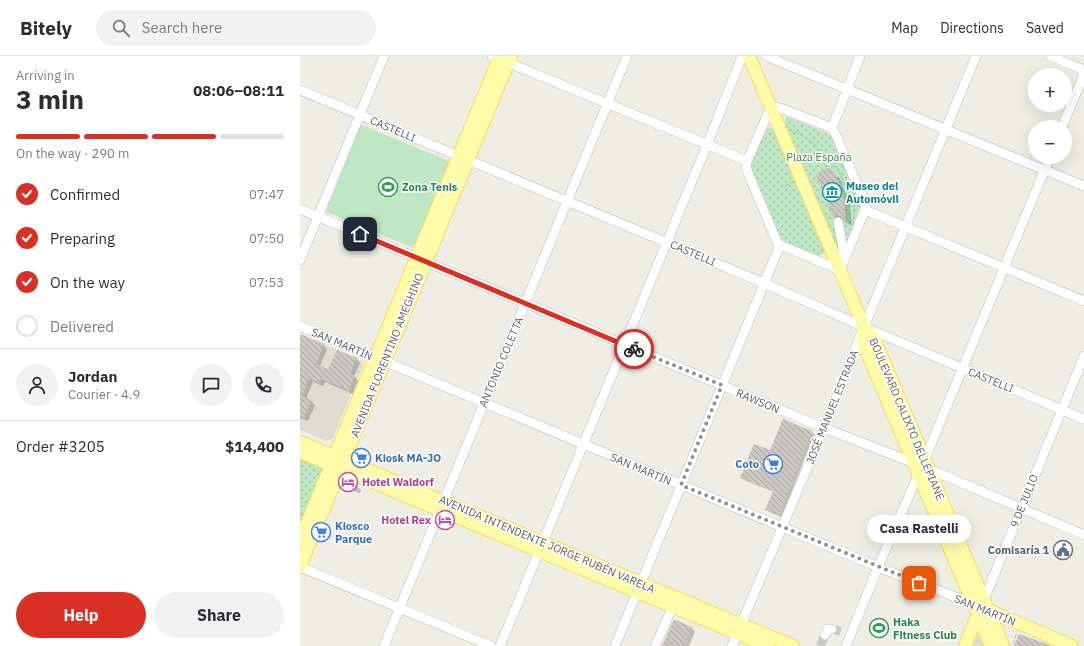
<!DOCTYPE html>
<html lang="en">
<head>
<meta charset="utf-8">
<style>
	body { margin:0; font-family:"IBM Plex Sans",sans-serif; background:#f2f2f3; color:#2b2b33; height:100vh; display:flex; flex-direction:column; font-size:15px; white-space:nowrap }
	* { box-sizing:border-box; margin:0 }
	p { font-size:13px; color:#7c7c81 }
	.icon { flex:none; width:22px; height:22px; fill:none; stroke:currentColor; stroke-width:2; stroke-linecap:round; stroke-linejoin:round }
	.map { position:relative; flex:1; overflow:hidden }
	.sheet { display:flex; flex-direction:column; background:#fff; width:300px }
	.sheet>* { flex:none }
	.fabs { position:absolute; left:728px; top:12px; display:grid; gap:8px }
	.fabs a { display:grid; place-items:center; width:44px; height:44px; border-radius:50%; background:#fff; box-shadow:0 4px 16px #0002; font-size:20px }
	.pin { position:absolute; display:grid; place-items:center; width:34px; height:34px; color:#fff; margin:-17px; border-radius:8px; box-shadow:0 2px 6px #0006 }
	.courier { position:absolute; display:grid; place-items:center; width:40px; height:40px; margin:-20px; border:3px solid #d93025; border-radius:50%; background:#fff; color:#222; box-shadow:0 1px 5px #0007 }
	.bubble { position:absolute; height:28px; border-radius:14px; background:#fff; box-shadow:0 4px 16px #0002; font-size:13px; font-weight:700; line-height:28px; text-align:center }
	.headline em { font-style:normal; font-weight:700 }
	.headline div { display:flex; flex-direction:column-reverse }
	.headline { display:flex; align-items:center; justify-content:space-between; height:68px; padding:0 16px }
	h1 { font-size:26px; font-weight:700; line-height:30px }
	.bar { display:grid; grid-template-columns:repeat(4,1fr); gap:6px 4px; align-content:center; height:48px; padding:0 16px }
	.bar i { height:5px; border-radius:3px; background:#e1e1e2 }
	.bar .active { background:#d93025 }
	.bar p { grid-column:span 4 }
	.line { display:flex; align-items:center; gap:10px; padding:0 16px; border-top:1px solid #e1e1e2 }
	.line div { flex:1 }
	.round { display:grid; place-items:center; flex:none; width:42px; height:42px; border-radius:21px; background:#f2f2f3 }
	ol { padding:0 16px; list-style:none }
	li { display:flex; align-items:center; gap:12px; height:44px }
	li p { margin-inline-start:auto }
	li .icon { padding:4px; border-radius:50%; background:#d93025; color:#fff; stroke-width:4 }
	li:last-child { color:#7c7c81 }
	li i { width:22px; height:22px; border:2px solid #e1e1e2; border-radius:50% }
	.primary-button { display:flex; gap:8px; margin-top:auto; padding:8px 16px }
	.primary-button a { flex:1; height:46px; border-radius:24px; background:#d93025; color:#fff; font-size:16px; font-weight:700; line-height:46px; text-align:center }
	.primary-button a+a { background:#f2f2f3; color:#2b2b33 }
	header { display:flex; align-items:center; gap:24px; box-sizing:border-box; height:56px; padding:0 20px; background:#fff; border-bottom:1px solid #e1e1e2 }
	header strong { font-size:19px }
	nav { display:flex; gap:22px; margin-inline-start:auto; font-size:14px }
	.search { width:280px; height:36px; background:#f2f2f3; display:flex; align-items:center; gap:10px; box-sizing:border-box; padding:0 14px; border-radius:22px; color:#7c7c81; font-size:15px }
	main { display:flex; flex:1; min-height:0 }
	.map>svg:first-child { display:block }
	.education { fill:#dfddd2 }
	.park { fill:url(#park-dots) }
	.garden { fill:#bfe7c4 }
	.shadow { fill:#0003 }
	.building { fill:url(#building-back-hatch) }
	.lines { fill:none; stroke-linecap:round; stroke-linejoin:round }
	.minor-tunnel { stroke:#cacac4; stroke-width:9; stroke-dasharray:9 4.5; stroke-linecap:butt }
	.minor-casing { stroke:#b9bbc0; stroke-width:10 }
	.major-casing { stroke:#f6de55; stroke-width:14 }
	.path { stroke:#97c6ab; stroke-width:1; stroke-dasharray:4 2; stroke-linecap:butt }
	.minor { stroke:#fff; stroke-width:9 }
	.major { stroke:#fffca9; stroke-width:12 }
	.done { stroke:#8f9191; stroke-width:4; stroke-dasharray:0 7.2 }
	.route { stroke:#d93025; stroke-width:5 }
	.labels { text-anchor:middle; stroke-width:3; stroke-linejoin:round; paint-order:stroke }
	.street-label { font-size:11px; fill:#5c5f65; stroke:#fff }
	.park-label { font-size:11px; fill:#328640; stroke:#fff }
	.culture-label { font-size:11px; font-weight:bold; fill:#0d838f; stroke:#fff; text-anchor:start }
	.leisure-label { font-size:11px; font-weight:bold; fill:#27864d; stroke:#fff; text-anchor:start }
	.shop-label { font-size:11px; font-weight:bold; fill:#366cbe; stroke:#fff; text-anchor:start }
	.hotel-label { font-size:11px; font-weight:bold; fill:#b23c85; stroke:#fff; text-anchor:start }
	.service-label { font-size:11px; font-weight:bold; fill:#4e5e75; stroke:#fff; text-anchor:end }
</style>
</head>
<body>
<header>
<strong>Bitely</strong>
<div class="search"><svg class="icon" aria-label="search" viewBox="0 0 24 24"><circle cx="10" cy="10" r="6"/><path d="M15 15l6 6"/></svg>Search here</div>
<nav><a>Map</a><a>Directions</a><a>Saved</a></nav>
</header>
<main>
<section class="sheet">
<div class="headline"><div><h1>3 min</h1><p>Arriving in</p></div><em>08:06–08:11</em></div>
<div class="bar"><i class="active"></i><i class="active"></i><i class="active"></i><i></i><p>On the way · 290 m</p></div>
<ol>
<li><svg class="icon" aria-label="check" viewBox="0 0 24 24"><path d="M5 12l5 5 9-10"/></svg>Confirmed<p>07:47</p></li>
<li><svg class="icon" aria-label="check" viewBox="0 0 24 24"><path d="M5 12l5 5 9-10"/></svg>Preparing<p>07:50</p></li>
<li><svg class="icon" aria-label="check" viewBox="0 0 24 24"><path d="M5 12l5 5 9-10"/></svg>On the way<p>07:53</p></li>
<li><i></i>Delivered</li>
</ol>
<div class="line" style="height:72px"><a class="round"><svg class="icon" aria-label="person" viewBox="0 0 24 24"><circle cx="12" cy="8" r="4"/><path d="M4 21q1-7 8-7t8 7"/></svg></a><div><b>Jordan</b><p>Courier · 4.9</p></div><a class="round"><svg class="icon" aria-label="chat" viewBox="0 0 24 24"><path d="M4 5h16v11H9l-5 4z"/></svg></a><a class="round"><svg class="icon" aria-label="phone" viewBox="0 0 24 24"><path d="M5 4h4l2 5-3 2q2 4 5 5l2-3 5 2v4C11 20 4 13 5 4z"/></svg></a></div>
<div class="line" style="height:52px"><div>Order #3205</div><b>$14,400</b></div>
<div class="primary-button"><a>Help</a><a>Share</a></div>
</section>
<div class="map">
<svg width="784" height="590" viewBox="0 0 784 590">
	<defs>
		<pattern id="park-dots" width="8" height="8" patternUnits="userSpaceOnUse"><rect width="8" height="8" fill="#bfe7c4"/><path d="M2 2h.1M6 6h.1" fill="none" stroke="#9ebea3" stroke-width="1.8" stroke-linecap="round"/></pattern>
		<pattern id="building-back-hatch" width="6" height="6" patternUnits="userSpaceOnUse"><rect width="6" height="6" fill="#cac8c1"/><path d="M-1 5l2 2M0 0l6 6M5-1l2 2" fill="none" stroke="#a7a6a0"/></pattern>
	</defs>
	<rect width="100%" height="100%" fill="#efeee4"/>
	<g class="education">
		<polygon points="0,278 61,304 63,310 33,382 27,385 0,374"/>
		<polygon points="674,578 681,578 686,590 669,590"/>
	</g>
	<g class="park">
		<polygon points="488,61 527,77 533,82 560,151 544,190 537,191 535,189 484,67 486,62"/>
		<polygon points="470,71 474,74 524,194 524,197 519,200 482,185 479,181 451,111 451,106 466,73"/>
		<polygon points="0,398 25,411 0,477"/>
	</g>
	<polygon class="garden" points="60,68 151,106 116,193 26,156"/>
	<g class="shadow">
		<polygon points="529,112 540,123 546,138 550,150 552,170 543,164 539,166 534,160"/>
		<polygon points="0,279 23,289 27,293 20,310 29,314 56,303 60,307 54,320 58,325 53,338 25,326 23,330 13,326 6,343 11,345 15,349 8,365 0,362"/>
		<polygon points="483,364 512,376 514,378 482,461 469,456 467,453 474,436 444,424 442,422 471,396"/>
		<polygon points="43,428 55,428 61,434 60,437 49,434"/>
		<polygon points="391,571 395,576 389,590 364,590"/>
	</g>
	<g class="building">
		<polygon points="530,111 532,117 535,116 541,131 544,144 546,165 544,164 540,160 537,160 537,159 533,161 516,118"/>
		<polygon points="0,278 24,288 16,308 28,313 37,294 57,302 50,318 55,320 49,335 21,323 19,327 9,323 2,340 12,344 4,362 0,360"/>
		<polygon points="483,363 512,375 479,459 465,454 473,435 440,422 454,388 470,394"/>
		<polygon points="44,422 56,427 54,432 42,428"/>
		<polygon points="374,563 391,571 383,590 362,590"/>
		<polygon points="719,578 750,589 750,590 714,590"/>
	</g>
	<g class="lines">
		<g class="minor-tunnel">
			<polyline points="532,573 544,577"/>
			<polyline points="520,590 525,579"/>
		</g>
		<defs>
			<g id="minor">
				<polyline points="192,0 447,105"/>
				<polyline points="466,0 784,130"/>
				<polyline points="750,0 784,14"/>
				<polyline points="0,34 464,227 564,271 784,363"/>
				<polygon points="471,51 480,52 527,70 532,72 535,77 566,149 565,154 540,214 480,189 477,186 446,112 447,105"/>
				<polyline points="762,71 784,18"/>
				<polyline points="532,72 560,0"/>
				<polyline points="0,153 524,372 622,410 784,479"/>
				<polyline points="565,154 784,245"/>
				<polyline points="538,166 545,202"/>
				<polyline points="0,204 84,0"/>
				<polyline points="0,270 578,511 681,551 784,300"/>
				<polyline points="0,511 191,590"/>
				<polyline points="525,579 528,573 532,573"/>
				<polyline points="84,590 327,0"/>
				<polyline points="200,590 407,89 442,0"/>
				<polyline points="315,590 480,189"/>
				<polyline points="355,590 373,550"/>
				<polyline points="432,590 524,372 564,271 676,0"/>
				<polyline points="546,590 578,511 622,410 750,101"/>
			</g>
			<g id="major">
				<polyline points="449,0 564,271 574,282 703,590"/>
				<polyline points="564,271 563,287 691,590"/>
				<polyline points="0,386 493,590"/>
				<polyline points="0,396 468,590"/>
				<polyline points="0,484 200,0"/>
				<polyline points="0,510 211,0"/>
				<polyline points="665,590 681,551 772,590"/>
			</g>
		</defs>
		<use href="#minor" class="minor-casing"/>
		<use href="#major" class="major-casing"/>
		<g class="path">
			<polygon points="484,70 508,83 535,107 555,151 553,170 544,190 537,191 535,189"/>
			<polyline points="485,130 492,126"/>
			<polyline points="52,313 59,316"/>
			<polyline points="713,588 717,576"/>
		</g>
		<use href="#minor" class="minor"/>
		<use href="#major" class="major"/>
	</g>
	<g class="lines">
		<polyline class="done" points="334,293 422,329 381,429 619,527"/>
		<polyline class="route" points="60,178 334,293"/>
	</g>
	<defs>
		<symbol id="stadium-ring" viewBox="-11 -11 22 22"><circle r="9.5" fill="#fff" stroke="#2e9e5b" stroke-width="1.5"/><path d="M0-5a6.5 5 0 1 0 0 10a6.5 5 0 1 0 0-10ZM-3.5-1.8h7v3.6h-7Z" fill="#2e9e5b"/></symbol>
		<symbol id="museum-ring" viewBox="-11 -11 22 22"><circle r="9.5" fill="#fff" stroke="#0f9aa8" stroke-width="1.5"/><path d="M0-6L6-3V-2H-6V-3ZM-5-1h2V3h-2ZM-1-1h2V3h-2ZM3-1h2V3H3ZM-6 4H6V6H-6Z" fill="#0f9aa8"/></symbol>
		<symbol id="supermarket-ring" viewBox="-11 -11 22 22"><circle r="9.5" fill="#fff" stroke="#3f7fe0" stroke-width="1.5"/><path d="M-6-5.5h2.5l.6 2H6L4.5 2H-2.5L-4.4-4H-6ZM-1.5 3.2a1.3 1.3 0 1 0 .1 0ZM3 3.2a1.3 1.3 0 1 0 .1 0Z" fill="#3f7fe0"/></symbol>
		<symbol id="hotel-ring" viewBox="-11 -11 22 22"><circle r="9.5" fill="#fff" stroke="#d1479c" stroke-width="1.5"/><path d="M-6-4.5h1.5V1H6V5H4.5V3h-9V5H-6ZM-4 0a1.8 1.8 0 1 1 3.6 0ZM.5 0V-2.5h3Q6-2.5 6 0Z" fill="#d1479c"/></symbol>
		<symbol id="civic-ring" viewBox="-11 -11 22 22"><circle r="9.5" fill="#fff" stroke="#5c6f8a" stroke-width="1.5"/><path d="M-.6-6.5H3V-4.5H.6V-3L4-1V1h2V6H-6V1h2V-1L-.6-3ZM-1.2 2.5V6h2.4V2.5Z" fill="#5c6f8a"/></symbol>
	</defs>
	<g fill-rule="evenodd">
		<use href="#stadium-ring" x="77" y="120" width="22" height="22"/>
		<use href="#museum-ring" x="521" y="125" width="22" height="22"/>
		<use href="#supermarket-ring" x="50" y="391" width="22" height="22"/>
		<use href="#supermarket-ring" x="462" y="397" width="22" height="22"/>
		<use href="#hotel-ring" x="37" y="415" width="22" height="22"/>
		<use href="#hotel-ring" x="134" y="453" width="22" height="22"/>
		<use href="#supermarket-ring" x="10" y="465" width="22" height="22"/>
		<use href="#civic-ring" x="752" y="483" width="22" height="22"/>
		<use href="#stadium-ring" x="568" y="561" width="22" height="22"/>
	</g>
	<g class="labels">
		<g class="street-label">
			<text transform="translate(93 73) rotate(23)" y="4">CASTELLI</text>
			<text transform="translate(393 197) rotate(23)" y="4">CASTELLI</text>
			<text transform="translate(42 288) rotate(23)" y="4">SAN MARTÍN</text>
			<text transform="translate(87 299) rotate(-68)" y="4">AVENIDA FLORENTINO AMEGHINO</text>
			<text transform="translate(201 306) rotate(-67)" y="4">ANTONIO COLETTA</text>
			<text transform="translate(691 324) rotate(22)" y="4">CASTELLI</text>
			<text transform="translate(458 345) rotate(23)" y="4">RAWSON</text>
			<text transform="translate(532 351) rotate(-68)" y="4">JOSÉ MANUEL ESTRADA</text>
			<text transform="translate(607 363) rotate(67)" y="4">BOULEVARD CALIXTO DELLEPIANE</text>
			<text transform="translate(341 413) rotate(23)" y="4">SAN MARTÍN</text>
			<text transform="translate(724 445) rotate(-68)" y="4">9 DE JULIO</text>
			<text transform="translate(247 488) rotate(23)" y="4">AVENIDA INTENDENTE JORGE RUBÉN VARELA</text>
			<text transform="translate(685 554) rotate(22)" y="4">SAN MARTÍN</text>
		</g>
		<g class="park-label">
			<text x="519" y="105">Plaza España</text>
		</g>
		<g class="culture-label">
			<text x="546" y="134">Museo del<tspan x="546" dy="13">Automóvil</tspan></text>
		</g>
		<g class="leisure-label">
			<text x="102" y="135">Zona Tenis</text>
			<text x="593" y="570">Haka<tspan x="593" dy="13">Fitness Club</tspan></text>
		</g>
		<g class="shop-label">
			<text x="75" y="406">Kiosk MA-JO</text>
			<text x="459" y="412" text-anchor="end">Coto</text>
			<text x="35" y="474">Kiosco<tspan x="35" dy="13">Parque</tspan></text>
		</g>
		<g class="hotel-label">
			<text x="62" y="430">Hotel Waldorf</text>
			<text x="131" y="468" text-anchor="end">Hotel Rex</text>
		</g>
		<g class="service-label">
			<text x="749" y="498">Comisaría 1</text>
		</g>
	</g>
</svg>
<div class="fabs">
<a>+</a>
<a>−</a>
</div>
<div class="pin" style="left:619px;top:527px;background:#ea580c"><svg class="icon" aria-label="bag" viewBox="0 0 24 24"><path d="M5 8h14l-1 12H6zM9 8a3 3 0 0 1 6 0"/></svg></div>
<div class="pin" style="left:60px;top:178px;background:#1f2937"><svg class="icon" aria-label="home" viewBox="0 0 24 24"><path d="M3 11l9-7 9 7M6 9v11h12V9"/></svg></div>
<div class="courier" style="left:334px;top:293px"><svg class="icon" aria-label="bike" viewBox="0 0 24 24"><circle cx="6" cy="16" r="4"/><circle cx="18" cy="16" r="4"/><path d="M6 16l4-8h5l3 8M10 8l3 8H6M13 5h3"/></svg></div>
<div class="bubble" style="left:567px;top:459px;width:104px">Casa Rastelli</div>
</div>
</main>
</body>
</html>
